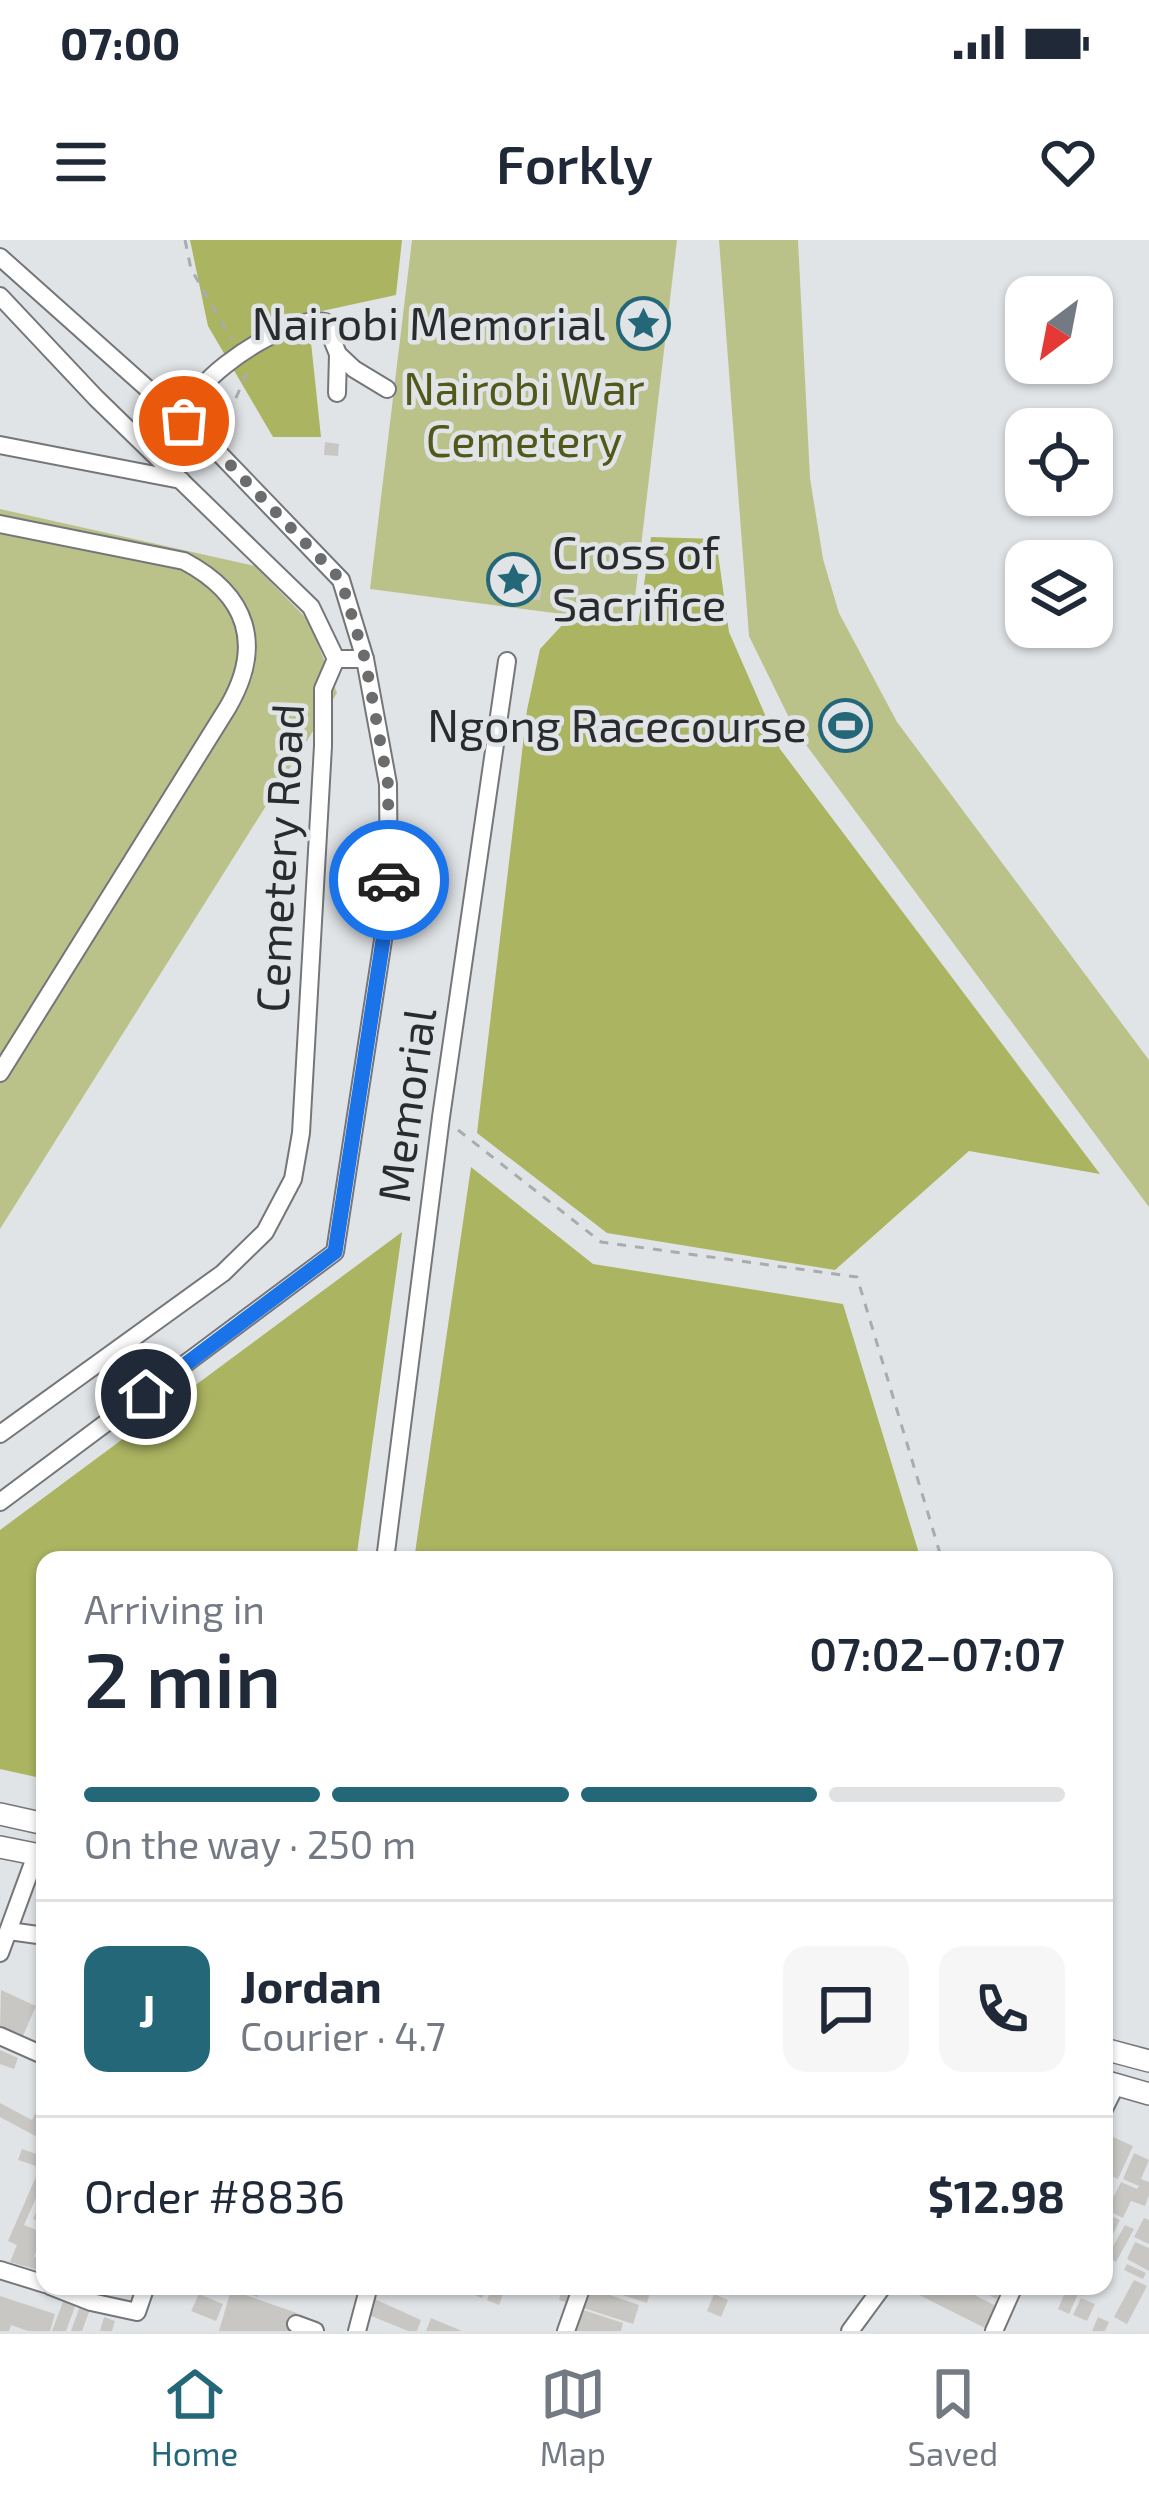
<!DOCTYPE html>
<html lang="en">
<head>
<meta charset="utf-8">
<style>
	body { margin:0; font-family:"Exo 2",sans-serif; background:#f6f6f7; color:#1f2937; height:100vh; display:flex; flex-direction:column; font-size:45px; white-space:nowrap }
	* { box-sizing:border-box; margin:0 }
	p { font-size:39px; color:#747a83 }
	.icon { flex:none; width:66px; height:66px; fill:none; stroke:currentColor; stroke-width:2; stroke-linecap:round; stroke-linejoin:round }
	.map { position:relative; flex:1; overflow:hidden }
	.panel { position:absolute; left:36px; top:1311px; width:1077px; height:744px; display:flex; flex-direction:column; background:#fff; border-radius:24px; box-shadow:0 3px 9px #0004 }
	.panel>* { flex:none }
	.needle { width:78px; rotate:212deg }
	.buttons { position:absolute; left:1005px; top:36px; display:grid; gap:24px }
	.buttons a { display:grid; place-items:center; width:108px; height:108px; border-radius:24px; background:#fff; box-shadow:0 3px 9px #0004; font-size:60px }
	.pin { position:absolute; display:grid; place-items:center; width:102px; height:102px; color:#fff; margin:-51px; border:6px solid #fff; border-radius:50%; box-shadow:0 3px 12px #0007 }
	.courier { position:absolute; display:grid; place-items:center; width:120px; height:120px; margin:-60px; border:9px solid #1a73e8; border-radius:50%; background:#fff; color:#222; box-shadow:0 3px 15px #0007 }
	.summary em { font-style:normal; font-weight:600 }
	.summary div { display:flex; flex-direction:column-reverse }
	.summary { display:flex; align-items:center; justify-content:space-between; height:204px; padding:0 48px }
	h1 { font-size:78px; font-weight:600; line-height:90px }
	.bar { display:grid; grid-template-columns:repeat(4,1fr); gap:18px 12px; align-content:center; height:144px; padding:0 48px }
	.bar i { height:15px; border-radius:9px; background:#e0e1e3 }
	.bar .active { background:#246779 }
	.bar p { grid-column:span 4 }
	.line { display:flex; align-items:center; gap:30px; padding:0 48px; border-top:3px solid #e0e1e3 }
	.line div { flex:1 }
	.round { display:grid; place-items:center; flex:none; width:126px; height:126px; border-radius:24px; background:#f6f6f7 }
	.status { display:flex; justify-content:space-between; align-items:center; height:84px; padding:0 60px; background:#fff; direction:ltr }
	.status svg { height:33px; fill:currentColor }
	header { display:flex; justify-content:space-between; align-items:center; height:156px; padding:0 48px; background:#fff; font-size:54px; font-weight:600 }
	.dock { display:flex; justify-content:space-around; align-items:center; height:168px; border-top:3px solid #e0e1e3; background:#fff; font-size:33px; color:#747a83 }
	.dock a { display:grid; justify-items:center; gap:6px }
	.dock .active { color:#246779 }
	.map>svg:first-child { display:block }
	.green { fill:#bbc289 }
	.forest { fill:#abb460 }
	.building { fill:#c9c7c4 }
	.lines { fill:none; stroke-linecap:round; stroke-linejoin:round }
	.minor-casing { stroke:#747679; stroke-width:20 }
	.major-casing { stroke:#747679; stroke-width:24 }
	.path { stroke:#a9acae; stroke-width:3; stroke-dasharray:9 9; stroke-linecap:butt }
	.minor { stroke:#fff; stroke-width:16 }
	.major { stroke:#fff; stroke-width:21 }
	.done { stroke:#6a6c6d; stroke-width:12; stroke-dasharray:0 21.6 }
	.route { stroke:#1a73e8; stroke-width:15 }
	.labels { text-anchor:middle; stroke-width:9; stroke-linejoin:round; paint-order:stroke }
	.poi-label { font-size:45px; fill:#2a2b2c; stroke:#e1e4e7; text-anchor:end }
	.park-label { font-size:45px; fill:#52581a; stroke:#e1e4e7 }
	.street-label { font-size:45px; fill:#2a2b2c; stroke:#e1e4e7 }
</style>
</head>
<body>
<div class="status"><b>07:00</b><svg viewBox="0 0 49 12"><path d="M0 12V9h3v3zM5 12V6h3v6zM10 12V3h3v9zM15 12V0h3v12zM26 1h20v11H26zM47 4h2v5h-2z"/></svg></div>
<header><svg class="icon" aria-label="menu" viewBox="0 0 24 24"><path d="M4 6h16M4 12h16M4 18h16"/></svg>Forkly<svg class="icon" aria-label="heart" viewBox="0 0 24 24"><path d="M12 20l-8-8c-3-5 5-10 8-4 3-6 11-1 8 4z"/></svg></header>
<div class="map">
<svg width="1149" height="2091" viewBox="0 0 1149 2091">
	<rect width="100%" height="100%" fill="#e1e4e7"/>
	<g class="green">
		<polygon points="412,0 677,0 632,383 370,349"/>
		<polygon points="719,0 798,0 810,238 823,319 839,373 897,482 1149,820 1149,967 795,490 749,396"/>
		<polygon points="0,269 255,326 309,381 337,453 0,989"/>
	</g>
	<g class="forest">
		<polygon points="190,0 402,0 396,55 308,74 321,197 273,197 208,86"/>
		<polygon points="651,297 716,299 729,392 780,509 1100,934 969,911 835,1030 607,993 477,893 527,470 540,409 565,382 638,385"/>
		<polygon points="471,927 593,1024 843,1064 921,1320 414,1320"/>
		<polygon points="402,992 356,1320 45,1320 45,1539 0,1529 0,1290"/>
	</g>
	<g class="building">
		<polygon points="635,68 660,73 656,97 630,93"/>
		<polygon points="325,202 339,204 338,216 324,215"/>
		<polygon points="531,340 542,342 540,360 529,359"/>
		<polygon points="1,1750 36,1766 22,1798 0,1788"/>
		<polygon points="0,1810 18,1818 14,1829 0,1824"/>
		<polygon points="45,1855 45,1887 39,1898 0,1877 0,1863 32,1880"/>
		<polygon points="1104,1893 1133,1906 1118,1939 1104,1933"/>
		<polygon points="22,1909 39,1915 36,1926 18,1920"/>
		<polygon points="1134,1913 1149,1920 1141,1939 1149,1942 1149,1955 1145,1966 1131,1961 1123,1978 1107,1970 1121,1942 1137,1949 1139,1946 1123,1939"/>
		<polygon points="45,1916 45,1937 24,1985 44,1993 34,2017 45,2018 45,2032 10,2022 17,2005 8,2001"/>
		<polygon points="45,1951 45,1984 33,1979"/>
		<polygon points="1104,1973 1120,1980 1112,1996 1104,1992"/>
		<polygon points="1144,1978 1149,1980 1149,2004 1134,1997"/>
		<polygon points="1125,1985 1134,1989 1116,2022 1107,2017"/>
		<polygon points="1135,2002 1149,2008 1149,2031 1127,2019"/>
		<polygon points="1127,2024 1146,2033 1143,2039 1124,2030"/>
		<polygon points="1134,2040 1147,2046 1127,2084 1114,2077"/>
		<polygon points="240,2046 261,2046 257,2057 239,2049"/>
		<polygon points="454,2046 506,2046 499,2065 487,2060 489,2055 484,2053 482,2058"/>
		<polygon points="563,2046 583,2046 639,2065 633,2084 559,2060"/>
		<polygon points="595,2046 641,2046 651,2049 647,2063"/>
		<polygon points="918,2046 957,2046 996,2066 985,2088 915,2053"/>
		<polygon points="973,2046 1003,2046 996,2059"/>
		<polygon points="1057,2046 1085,2046 1082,2056 1078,2054 1069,2074 1058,2069 1066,2050"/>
		<polygon points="231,2050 297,2073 291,2091 219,2091"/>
		<polygon points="199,2054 223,2064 216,2081 191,2071"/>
		<polygon points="714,2054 728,2060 721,2077 707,2071"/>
		<polygon points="0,2056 55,2074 50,2091 28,2091 11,2085 9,2091 0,2091"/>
		<polygon points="370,2057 421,2080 417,2091 408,2091 364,2073"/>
		<polygon points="1081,2058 1095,2064 1087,2081 1073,2075"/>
		<polygon points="64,2059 76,2064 66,2091 52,2091"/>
		<polygon points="565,2064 623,2083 621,2091 577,2091 558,2085"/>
		<polygon points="80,2066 90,2069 82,2091 71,2091"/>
		<polygon points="104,2077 115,2081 112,2091 100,2091"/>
		<polygon points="1098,2077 1109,2082 1105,2091 1092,2091"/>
		<polygon points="431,2078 462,2091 426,2091"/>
	</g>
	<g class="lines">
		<defs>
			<g id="minor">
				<polyline points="0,17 214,208 341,340 365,419 336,419 323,449 323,506 301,893 293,939 265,992 223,1033 0,1194"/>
				<polyline points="0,56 96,158 311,367 336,419"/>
				<polyline points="337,153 338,114"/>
				<path d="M184 181C189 169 194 157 202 147 223 121 292 75 325 82L338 114 354 129 387 149"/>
				<polyline points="0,205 181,240"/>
				<path d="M0 284 184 321C248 355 264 405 228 467L0 833"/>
				<polyline points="0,1262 335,1012 389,661 388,544 365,419"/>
				<polyline points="385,1320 441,877 507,421"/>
				<polyline points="9,1691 45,1696"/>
				<polyline points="0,1713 36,1615"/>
				<polyline points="0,1796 45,1816"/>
				<polyline points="1104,1869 1116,1845"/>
				<polyline points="0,2030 45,2044"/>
				<polyline points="50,2046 91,2062 137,2072 146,2046"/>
				<polyline points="296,2084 315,2091"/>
				<polyline points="357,2091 369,2046"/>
				<polyline points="566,2091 582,2046"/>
				<polyline points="850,2091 883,2046"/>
				<polyline points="994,2091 1014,2046"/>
			</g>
			<g id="major">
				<polyline points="0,1574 45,1584"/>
				<polyline points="0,1607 45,1616"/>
				<polyline points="1104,1809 1149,1821"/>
				<polyline points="1104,1841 1149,1854"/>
			</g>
		</defs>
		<use href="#minor" class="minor-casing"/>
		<use href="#major" class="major-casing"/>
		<g class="path">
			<polyline points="185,0 191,29 232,100"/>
			<polyline points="221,191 249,129"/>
			<polyline points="458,890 601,1002 857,1037 942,1320"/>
		</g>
		<use href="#minor" class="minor"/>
		<use href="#major" class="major"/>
	</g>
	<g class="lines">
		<polyline class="done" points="184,181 214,208 341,340 365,419 388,544 389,640"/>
		<polyline class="route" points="146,1154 335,1012 389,661 389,640"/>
	</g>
	<defs>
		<symbol id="sight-ring" viewBox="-11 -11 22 22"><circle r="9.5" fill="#e1e4e7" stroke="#246779" stroke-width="1.5"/><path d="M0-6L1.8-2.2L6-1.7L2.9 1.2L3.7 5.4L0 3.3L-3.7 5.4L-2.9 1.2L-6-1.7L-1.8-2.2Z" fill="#246779"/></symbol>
		<symbol id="stadium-ring" viewBox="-11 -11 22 22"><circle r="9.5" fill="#e1e4e7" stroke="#246779" stroke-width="1.5"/><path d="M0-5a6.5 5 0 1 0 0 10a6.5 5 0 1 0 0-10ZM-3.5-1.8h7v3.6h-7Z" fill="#246779"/></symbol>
	</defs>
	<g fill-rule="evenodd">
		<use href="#sight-ring" x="614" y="54" width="59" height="59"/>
		<use href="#sight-ring" x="484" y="310" width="59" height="59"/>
		<use href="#stadium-ring" x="816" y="456" width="59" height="59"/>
	</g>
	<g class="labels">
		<g class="poi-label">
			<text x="605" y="100">Nairobi Memorial</text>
			<text x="552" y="329" text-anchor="start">Cross of<tspan x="552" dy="52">Sacrifice</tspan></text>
			<text x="807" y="502">Ngong Racecourse</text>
		</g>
		<g class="park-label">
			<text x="524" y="165">Nairobi War<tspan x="524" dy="52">Cemetery</tspan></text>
		</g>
		<g class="street-label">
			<text transform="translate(280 618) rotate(-87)" y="16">Cemetery Road</text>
			<text transform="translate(407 865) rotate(-82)" y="16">Memorial</text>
		</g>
	</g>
</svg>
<div class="buttons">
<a><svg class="needle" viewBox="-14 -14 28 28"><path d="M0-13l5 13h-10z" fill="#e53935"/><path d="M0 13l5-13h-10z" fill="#747a83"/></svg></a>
<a><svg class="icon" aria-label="locate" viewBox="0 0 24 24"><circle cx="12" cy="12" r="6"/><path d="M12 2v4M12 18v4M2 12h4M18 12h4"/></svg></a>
<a><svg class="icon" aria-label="layers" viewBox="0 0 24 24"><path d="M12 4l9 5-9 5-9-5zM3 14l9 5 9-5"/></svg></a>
</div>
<div class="pin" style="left:184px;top:181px;background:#ea580c"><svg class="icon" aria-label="bag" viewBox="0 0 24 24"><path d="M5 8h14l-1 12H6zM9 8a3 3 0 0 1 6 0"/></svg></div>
<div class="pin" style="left:146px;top:1154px;background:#1f2937"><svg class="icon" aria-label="home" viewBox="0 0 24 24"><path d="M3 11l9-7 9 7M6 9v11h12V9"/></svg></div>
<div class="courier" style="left:389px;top:640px"><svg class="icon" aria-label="car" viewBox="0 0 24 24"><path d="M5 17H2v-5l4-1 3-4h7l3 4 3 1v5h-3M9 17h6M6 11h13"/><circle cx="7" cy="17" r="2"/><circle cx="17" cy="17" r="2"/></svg></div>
<section class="panel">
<div class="summary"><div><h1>2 min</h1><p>Arriving in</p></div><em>07:02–07:07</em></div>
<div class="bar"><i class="active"></i><i class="active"></i><i class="active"></i><i></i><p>On the way · 250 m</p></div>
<div class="line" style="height:216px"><b class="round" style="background:#246779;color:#fff">J</b><div><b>Jordan</b><p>Courier · 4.7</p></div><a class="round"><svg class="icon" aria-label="chat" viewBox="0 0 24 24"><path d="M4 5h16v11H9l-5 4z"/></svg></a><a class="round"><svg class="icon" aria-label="phone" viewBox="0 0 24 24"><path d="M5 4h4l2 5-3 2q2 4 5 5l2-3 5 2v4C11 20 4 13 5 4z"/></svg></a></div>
<div class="line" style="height:156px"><div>Order #8836</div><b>$12.98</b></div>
</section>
</div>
<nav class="dock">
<a class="active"><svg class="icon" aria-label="home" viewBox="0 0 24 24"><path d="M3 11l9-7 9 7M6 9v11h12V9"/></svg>Home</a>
<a><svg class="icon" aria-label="map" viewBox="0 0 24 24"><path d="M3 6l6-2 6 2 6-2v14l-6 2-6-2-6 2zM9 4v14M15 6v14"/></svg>Map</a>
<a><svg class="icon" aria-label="saved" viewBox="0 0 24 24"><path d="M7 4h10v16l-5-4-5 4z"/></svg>Saved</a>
</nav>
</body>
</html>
